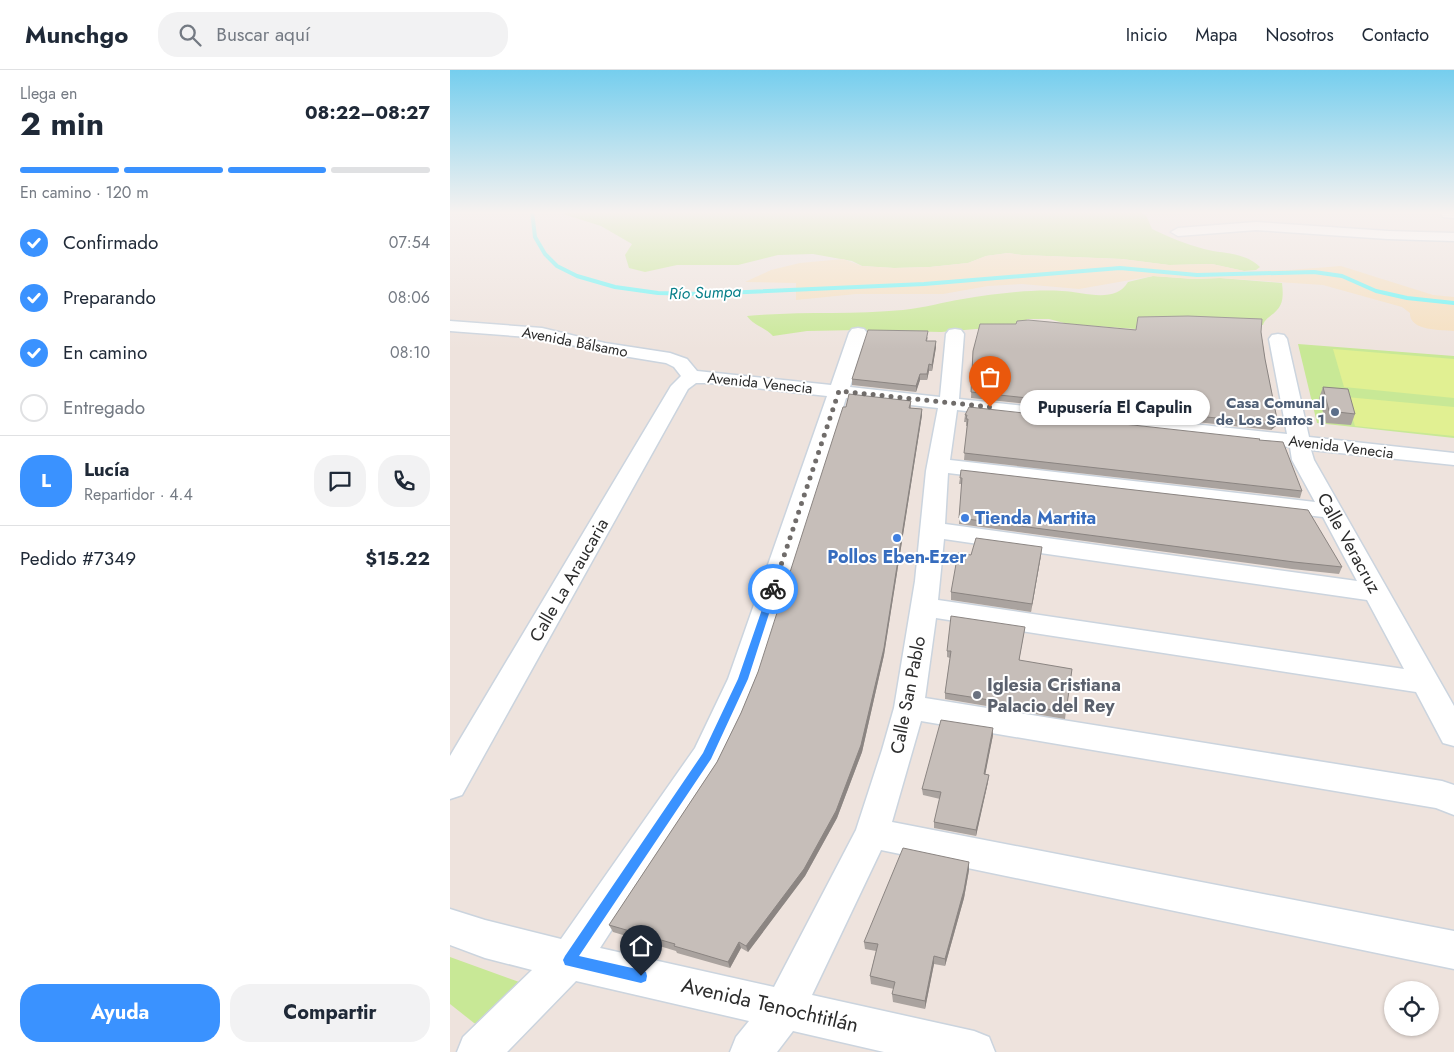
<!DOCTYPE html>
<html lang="es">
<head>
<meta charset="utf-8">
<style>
	body { margin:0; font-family:Jost,sans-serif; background:#f2f2f3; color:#1f2937; height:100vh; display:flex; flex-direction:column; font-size:19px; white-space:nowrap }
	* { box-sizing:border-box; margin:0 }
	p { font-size:16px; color:#747a83 }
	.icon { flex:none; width:28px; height:28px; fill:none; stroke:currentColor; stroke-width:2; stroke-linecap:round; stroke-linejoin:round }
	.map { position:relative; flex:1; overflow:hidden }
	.drawer { display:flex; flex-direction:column; background:#fff; width:450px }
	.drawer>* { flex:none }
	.buttons { position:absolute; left:934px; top:911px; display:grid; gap:10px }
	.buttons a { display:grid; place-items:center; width:55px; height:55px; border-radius:50%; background:#fff; box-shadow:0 1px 4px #0004; font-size:25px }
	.pin { position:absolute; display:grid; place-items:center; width:42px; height:42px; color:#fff; margin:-51px -21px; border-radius:50% 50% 50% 0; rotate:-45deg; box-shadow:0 0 5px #0007 }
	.pin .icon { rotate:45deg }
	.courier { position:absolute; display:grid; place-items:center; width:50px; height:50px; margin:-25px; border:4px solid #3a92ff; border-radius:50%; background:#fff; color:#222; box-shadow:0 1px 6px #0007 }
	.bubble { position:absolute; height:35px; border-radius:18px; background:#fff; box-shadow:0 1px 4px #0004; font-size:16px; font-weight:700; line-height:35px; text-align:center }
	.summary em { font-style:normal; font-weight:700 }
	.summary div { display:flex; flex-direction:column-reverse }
	.summary { display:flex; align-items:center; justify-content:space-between; height:85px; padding:0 20px }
	h1 { font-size:32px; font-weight:700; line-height:38px }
	.bar { display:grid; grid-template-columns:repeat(4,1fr); gap:8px 5px; align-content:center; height:60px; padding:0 20px }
	.bar i { height:6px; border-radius:4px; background:#e0e1e3 }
	.bar .selected { background:#3a92ff }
	.bar p { grid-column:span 4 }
	.line { display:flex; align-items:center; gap:12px; padding:0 20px; border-top:1px solid #e0e1e3 }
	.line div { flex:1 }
	.round { display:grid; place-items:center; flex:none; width:52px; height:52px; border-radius:20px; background:#f2f2f3 }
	ol { padding:0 20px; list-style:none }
	li { display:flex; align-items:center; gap:15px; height:55px }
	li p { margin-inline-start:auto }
	li .icon { padding:5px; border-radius:50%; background:#3a92ff; color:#fff; stroke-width:4 }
	li:last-child { color:#747a83 }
	li i { width:28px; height:28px; border:2px solid #e0e1e3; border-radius:50% }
	.button { display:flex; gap:10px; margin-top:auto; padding:10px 20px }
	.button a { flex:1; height:58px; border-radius:20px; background:#3a92ff; color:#fff; font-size:20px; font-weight:700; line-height:58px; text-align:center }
	.button a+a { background:#f2f2f3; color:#1f2937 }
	header { display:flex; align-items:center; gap:30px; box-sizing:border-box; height:70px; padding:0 25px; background:#fff; border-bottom:1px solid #e0e1e3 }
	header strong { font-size:24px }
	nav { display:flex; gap:28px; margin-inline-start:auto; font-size:18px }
	.search { width:350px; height:45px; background:#f2f2f3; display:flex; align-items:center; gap:12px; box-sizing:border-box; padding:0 18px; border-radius:20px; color:#747a83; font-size:19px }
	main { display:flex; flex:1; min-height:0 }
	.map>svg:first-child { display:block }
	.green { fill:#c8e896 }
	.sand { fill:#f5dfbf }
	.pitch { fill:#e1f092 }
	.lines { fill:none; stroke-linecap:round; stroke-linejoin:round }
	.stream { stroke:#6af6f7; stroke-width:4 }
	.minor-casing { stroke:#cbd4de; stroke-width:3 }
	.minor { fill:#fff; fill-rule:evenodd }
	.wall { fill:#aaa39f }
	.shaded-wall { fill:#8b8582 }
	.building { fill:#c6beb9; stroke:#8b8582 }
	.route { fill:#3a92ff }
	.done { stroke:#706c6a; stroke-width:5; stroke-dasharray:0 9 }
	.service-dot { fill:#5c6f8a; stroke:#fff; stroke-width:2 }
	.shop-dot { fill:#3f7fe0; stroke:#fff; stroke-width:2 }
	.worship-dot { fill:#6b7280; stroke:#fff; stroke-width:2 }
	.labels { text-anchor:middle; stroke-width:4; stroke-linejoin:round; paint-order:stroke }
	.far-street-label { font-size:15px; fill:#2c2c2c; stroke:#fff }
	.far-service-label { font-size:15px; font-weight:bold; fill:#4e5e75; stroke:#fff; text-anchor:end }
	.far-water-label { font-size:16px; font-style:italic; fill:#077f89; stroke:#fff }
	.shop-label { font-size:18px; font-weight:bold; fill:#366cbe; stroke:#fff; text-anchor:start }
	.street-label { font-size:18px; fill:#2c2c2c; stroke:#fff }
	.worship-label { font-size:18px; font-weight:bold; fill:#5b616d; stroke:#fff; text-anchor:start }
	.near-street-label { font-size:21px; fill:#2c2c2c; stroke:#fff }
</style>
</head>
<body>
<header>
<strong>Munchgo</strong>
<div class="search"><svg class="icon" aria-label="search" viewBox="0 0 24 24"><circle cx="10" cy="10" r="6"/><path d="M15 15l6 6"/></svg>Buscar aquí</div>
<nav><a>Inicio</a><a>Mapa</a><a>Nosotros</a><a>Contacto</a></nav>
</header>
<main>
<section class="drawer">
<div class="summary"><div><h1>2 min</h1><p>Llega en</p></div><em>08:22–08:27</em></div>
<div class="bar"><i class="selected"></i><i class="selected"></i><i class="selected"></i><i></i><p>En camino · 120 m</p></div>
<ol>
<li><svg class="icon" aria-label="check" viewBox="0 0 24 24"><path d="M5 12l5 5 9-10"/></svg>Confirmado<p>07:54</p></li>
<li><svg class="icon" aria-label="check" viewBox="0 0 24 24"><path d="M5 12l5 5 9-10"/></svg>Preparando<p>08:06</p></li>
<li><svg class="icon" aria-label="check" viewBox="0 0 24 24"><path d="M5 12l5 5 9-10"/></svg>En camino<p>08:10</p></li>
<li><i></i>Entregado</li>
</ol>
<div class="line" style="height:90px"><b class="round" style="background:#3a92ff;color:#fff">L</b><div><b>Lucía</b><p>Repartidor · 4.4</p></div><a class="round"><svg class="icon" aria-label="chat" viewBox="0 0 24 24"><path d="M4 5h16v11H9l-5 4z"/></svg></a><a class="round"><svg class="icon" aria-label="phone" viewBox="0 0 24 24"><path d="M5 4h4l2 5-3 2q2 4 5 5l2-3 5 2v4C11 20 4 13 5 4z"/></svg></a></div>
<div class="line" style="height:65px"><div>Pedido #7349</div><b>$15.22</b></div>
<div class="button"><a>Ayuda</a><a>Compartir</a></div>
</section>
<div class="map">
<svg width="1004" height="982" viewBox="0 0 1004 982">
	<rect width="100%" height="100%" fill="#eee3dd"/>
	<g class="green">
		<path d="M118 141H688L696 145 702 159C718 167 736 174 754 179 773 184 795 182 810 197L806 200 794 201 762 194 719 195 672 189 572 185 558 183 536 186 518 193 480 197 444 198 412 196 402 191 363 184 328 185 288 195H227L195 202 179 198 175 185 182 174 151 156 113 144Z"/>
		<path d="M703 206 744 209 770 208 832 213C833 222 834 233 827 240 822 246 815 248 813 255L792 253H687L686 259 618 254 599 249H577L573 257 549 260 526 259 491 262 409 260 357 261 323 266C315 257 304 256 297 246 349 241 401 245 453 240 474 238 493 232 513 229 545 224 580 219 612 221 634 222 665 234 678 212Z"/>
		<polygon points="848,274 1004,286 1004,368 867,353"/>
		<polygon points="0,887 83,917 42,960 24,953 0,934"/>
	</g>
	<path class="sand" d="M558 183 572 185 672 189 719 195 762 194 794 201 840 200 891 196 983 225 1004 227V261C991 260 959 261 960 243L952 237 873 215 770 208 744 209 703 206 629 219 572 214 538 216 493 224H406L346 230V213L295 212 321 200 350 193 393 189 412 196 444 198 480 197 518 193 536 186Z"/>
	<g class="pitch">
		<polygon points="883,279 1004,289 1004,328 894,317"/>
		<polygon points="896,327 1004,337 1004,366 905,356"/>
	</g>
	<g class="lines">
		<polyline class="stream" points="82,141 85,167 95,184 107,196 127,206 165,217 208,223 250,224 474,214 670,198 747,205 864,202 892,206 926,221 957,228 1004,233"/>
		<defs>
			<g id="minor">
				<polygon points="993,141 1004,141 1004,148 993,147 991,144"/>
				<polygon points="806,152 938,161 1004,163 1004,171 938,169 806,160 728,166 721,162 728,158"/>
				<path d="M0 251 92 258 155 273 220 283 237 289 247 301 381 315 399 263 402 259 408 258 414 259 417 263 400 317 490 327 496 264 499 260 505 259 511 260 514 264 509 329 837 364 819 269 822 265 828 264 834 265 837 269 859 367 1004 383V395L861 380 864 390 1004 636V676L993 673 966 622 486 548 475 628 992 711 1004 715V745L986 738 471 651 442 752 1004 861V899L431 780 362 925 524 961 539 967 545 982H434L343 961 327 982H280L286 967 299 951 126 911 57 982H7L13 967 82 900 35 888 0 875V839L35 850 111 869 245 678 278 609 377 326 259 313H246L238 319 12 725 0 729V686L221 316 231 306 224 297 216 293 155 283 92 268 0 261ZM396 328 488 338 476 401 465 511 444 638 432 680 406 760 324 917 150 878 268 695 308 609ZM507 340 840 377 842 390 865 432 500 390ZM498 403 873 447 907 511 495 454ZM494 469 917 530 954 599 488 530Z"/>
			</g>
		</defs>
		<use href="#minor" class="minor-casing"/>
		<use href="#minor" class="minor"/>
	</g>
	<g class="wall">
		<polygon points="566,254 686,260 811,262 815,289 827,349 826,356 821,360 521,328 523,281"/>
		<polygon points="478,267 477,271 486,271 486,277 482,301 479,301 477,310 470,310 466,322 402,315 402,309"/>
		<polygon points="873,317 905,344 901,355 876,353 869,328"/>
		<polygon points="461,331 461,339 472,345 434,585 412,682 387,748 355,806 298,882 291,878 280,898 227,883 226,881 163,862 159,855 267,692 291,643 308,602"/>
		<polygon points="515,345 809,370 852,421 850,428 514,390 517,356 516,356 516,352 514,352"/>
		<polygon points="510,408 892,497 889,504 842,499 509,454 512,414 509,414"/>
		<polygon points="521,485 591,485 581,542 501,530 501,522"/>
		<polygon points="575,557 569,591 622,599 615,649 495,629 495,623 500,588 497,587 497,581"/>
		<polygon points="543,665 535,704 538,712 526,766 484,758 484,752 490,729 473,725 472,719"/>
		<polygon points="519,800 514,828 495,896 484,894 475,939 443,932 442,924 444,919 421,914 420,906 426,881 415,879 414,872"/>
	</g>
	<g class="shaded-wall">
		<polygon points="486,271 486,277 482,301 482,295"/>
		<polygon points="479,294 479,301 477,310 477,304"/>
		<polygon points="470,304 470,310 466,322 466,316"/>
		<polygon points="472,339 472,345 434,585 412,682 387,748 355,806 298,882 296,876"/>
		<polygon points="827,349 826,356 821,360 823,354"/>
		<polygon points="592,477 591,485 581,542 582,534"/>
		<polygon points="543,658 543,665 534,711 534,704"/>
		<polygon points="539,705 538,712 526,766 526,760"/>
		<polygon points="519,792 519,800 514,828 495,896 495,889"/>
		<polygon points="289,872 291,878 280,898 278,892"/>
		<polygon points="484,886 484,894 475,939 475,931"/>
	</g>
	<g class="building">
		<polygon points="738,246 812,249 811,262 815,289 827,349 823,354 521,322 523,281 530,254 566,254 567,251 578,250 686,260 688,247"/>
		<polygon points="418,260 478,261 476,271 486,271 482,295 479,294 477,304 470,304 466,316 402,309"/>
		<polygon points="873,317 898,319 905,344 879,341"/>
		<polygon points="399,324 461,331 459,338 472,339 434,578 411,675 386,741 354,799 296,876 289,872 278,892 224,876 225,874 159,855 267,692 291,643 308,602 393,337 396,337"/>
		<polygon points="519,337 810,369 809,370 833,372 852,421 514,383 518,349 516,349 517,345 515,345"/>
		<polygon points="511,400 858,440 892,497 844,492 509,448 512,408 510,408"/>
		<polygon points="526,468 592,477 582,534 501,522 508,483 521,485"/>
		<polygon points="501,546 575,557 569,590 622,599 616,642 495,623 501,581 497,581"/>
		<polygon points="491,650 543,658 534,704 539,705 526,760 484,752 491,722 472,719"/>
		<polygon points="453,778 519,792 514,820 495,889 484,886 475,931 442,924 445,912 420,906 428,874 414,872"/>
	</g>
	<linearGradient id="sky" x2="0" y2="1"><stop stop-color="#75ceee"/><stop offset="0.51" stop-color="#f7f2f0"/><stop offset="1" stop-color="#f7f2f0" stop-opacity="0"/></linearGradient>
	<rect width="1004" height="279" fill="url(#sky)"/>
	<polygon class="route" points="323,516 327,519 298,609 261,689 129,886 191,900 196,902 197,906 196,911 191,913 115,895 113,890 115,886 253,683 288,609 319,519"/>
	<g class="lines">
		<polyline class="done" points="323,519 389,321 540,337"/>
	</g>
	<circle class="service-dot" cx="885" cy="342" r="5"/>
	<g class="shop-dot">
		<circle cx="515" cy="448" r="5"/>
		<circle cx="447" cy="468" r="5"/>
	</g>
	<circle class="worship-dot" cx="527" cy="625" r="5"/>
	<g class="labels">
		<g class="far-street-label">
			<text transform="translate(125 272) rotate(11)" y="5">Avenida Bálsamo</text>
			<text transform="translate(310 313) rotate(6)" y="5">Avenida Venecia</text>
			<text transform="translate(891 377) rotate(7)" y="5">Avenida Venecia</text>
		</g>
		<g class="far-service-label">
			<text x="875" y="338">Casa Comunal<tspan x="875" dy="17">de Los Santos 1</tspan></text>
		</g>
		<g class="far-water-label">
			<text transform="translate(255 222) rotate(-2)" y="6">Río Sumpa</text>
		</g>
		<g class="shop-label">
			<text x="525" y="454">Tienda Martita</text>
			<text x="447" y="493" text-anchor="middle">Pollos Eben-Ezer</text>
		</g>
		<g class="street-label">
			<text transform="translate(899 473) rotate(61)" y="6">Calle Veracruz</text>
			<text transform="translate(119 510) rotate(-60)" y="6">Calle La Araucaria</text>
			<text transform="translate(458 625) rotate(-79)" y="6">Calle San Pablo</text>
		</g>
		<g class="worship-label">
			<text x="537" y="621">Iglesia Cristiana<tspan x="537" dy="21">Palacio del Rey</tspan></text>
		</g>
		<g class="near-street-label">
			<text transform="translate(320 935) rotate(13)" y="7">Avenida Tenochtitlán</text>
		</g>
	</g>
</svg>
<div class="buttons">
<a><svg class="icon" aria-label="locate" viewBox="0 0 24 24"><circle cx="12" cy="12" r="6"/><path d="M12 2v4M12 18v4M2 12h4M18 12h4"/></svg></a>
</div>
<div class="pin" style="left:540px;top:337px;background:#ea580c"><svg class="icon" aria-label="bag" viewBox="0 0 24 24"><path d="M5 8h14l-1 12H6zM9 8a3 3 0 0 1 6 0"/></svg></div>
<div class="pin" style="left:191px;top:906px;background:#1f2937"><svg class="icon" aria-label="home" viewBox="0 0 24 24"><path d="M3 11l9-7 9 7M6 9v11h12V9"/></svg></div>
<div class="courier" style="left:323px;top:519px"><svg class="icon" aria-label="bike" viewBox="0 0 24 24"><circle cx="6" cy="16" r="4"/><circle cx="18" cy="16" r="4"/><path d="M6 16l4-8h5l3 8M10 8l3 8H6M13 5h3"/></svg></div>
<div class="bubble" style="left:570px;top:320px;width:190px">Pupusería El Capulin</div>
</div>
</main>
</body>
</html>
